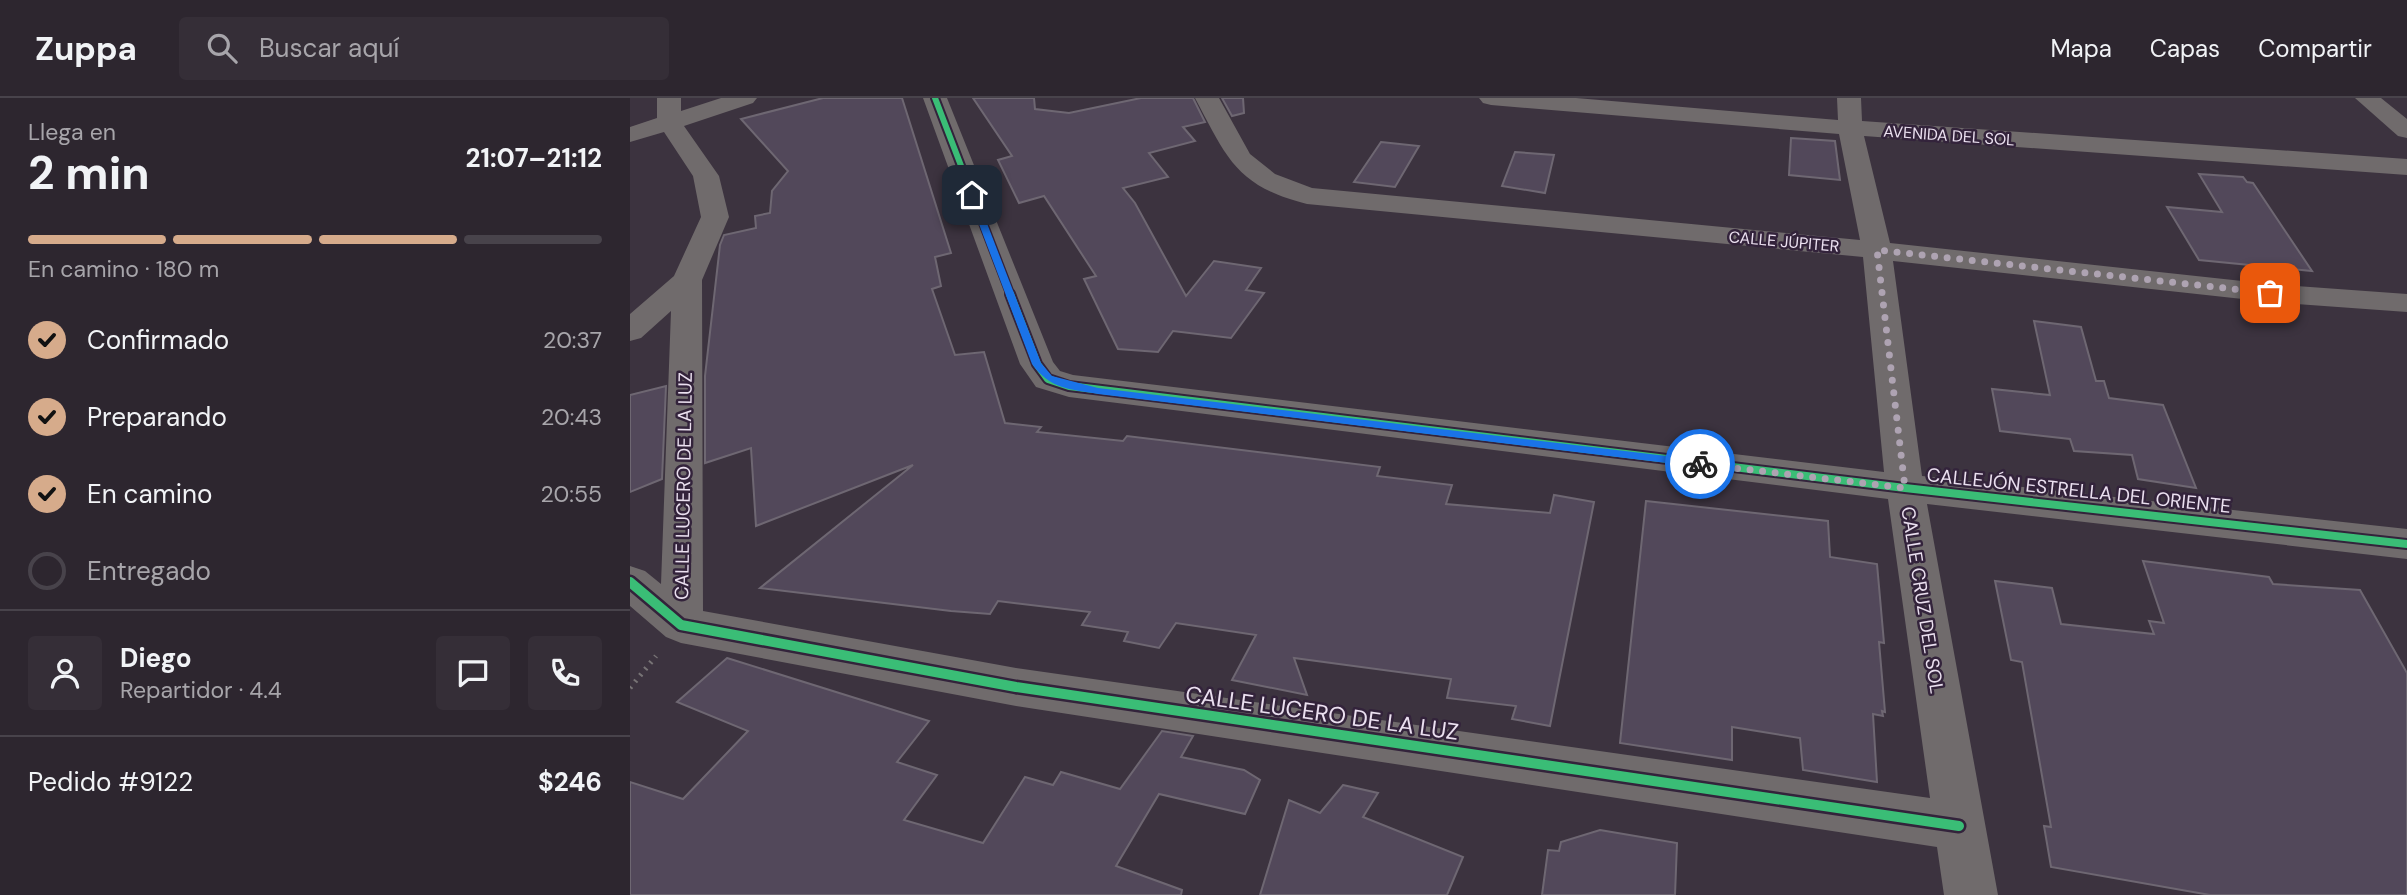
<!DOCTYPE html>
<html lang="es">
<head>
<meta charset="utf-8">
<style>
	body { margin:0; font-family:"DM Sans",sans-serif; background:#352e37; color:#f1f3f6; height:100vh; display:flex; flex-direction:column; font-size:26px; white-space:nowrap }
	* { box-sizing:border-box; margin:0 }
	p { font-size:23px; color:#a7a5aa }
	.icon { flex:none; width:38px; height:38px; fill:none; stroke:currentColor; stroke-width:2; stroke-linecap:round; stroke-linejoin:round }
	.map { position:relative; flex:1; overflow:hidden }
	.details { display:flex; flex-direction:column; background:#2d262f; width:630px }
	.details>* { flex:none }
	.pin { position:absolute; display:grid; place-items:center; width:60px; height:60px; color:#fff; margin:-30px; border-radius:14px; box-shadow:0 4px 10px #0006 }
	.courier { position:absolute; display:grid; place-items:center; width:70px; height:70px; margin:-35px; border:5px solid #1a73e8; border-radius:50%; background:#fff; color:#222; box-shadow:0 2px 9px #0007 }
	.headline em { font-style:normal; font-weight:700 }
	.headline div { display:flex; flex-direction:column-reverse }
	.headline { display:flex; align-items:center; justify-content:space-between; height:119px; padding:0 28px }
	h1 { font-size:46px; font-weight:700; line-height:52px }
	.bar { display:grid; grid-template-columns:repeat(4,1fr); gap:10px 7px; align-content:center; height:84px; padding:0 28px }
	.bar i { height:9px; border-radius:5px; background:#48434b }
	.bar .on { background:#d6ab8b }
	.bar p { grid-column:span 4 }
	.line { display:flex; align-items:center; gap:18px; padding:0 28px; border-top:2px solid #48434b }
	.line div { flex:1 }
	.round { display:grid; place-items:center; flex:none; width:74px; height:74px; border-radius:7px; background:#352e37 }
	ol { padding:0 28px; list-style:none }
	li { display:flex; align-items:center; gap:21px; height:77px }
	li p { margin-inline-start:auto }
	li .icon { padding:7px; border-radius:50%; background:#d6ab8b; color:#111; stroke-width:4 }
	li:last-child { color:#a7a5aa }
	li i { width:38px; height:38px; border:4px solid #48434b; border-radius:50% }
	header { display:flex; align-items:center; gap:42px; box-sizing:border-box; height:98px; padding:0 35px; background:#2d262f; border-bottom:2px solid #48434b }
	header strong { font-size:33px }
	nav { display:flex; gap:38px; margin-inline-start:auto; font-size:24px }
	.search { width:490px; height:63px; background:#352e37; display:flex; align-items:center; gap:18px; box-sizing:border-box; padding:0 24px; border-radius:7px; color:#a7a5aa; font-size:26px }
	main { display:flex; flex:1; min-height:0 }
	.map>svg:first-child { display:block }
	.building { fill:#52485a; stroke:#6e6772; stroke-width:2 }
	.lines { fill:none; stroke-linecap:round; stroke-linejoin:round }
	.path { stroke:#777375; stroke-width:5; stroke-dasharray:2 6; stroke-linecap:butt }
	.minor { fill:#706b6c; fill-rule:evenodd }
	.cycleway-far2-casing { stroke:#33233b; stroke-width:10 }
	.cycleway-far1-casing { stroke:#33233b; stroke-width:12 }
	.cycleway-casing { stroke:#33233b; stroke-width:15 }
	.cycleway-far2 { stroke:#3abd76; stroke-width:6 }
	.cycleway-far1 { stroke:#3abd76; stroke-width:8 }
	.cycleway { stroke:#3abd76; stroke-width:10 }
	.route { fill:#1a73e8 }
	.done { stroke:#aea3b2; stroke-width:7; stroke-dasharray:0 12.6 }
	.labels { text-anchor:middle; stroke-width:5; stroke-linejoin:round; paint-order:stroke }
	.far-street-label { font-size:16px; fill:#ebe0f0; stroke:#33233b }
	.street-label { font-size:19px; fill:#ebe0f0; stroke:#33233b }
	.near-street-label { font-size:23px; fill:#ebe0f0; stroke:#33233b }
</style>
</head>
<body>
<header>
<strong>Zuppa</strong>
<div class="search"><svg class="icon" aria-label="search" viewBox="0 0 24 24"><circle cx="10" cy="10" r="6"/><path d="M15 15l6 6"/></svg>Buscar aquí</div>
<nav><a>Mapa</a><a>Capas</a><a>Compartir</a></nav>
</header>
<main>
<section class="details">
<div class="headline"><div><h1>2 min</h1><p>Llega en</p></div><em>21:07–21:12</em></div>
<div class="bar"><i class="on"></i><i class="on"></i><i class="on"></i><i></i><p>En camino · 180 m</p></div>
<ol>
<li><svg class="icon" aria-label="check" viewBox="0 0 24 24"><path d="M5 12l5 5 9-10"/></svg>Confirmado<p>20:37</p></li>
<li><svg class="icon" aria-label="check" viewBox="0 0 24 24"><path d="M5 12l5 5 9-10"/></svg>Preparando<p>20:43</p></li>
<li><svg class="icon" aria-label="check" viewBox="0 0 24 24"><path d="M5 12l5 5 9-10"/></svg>En camino<p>20:55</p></li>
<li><i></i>Entregado</li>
</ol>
<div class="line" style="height:126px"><a class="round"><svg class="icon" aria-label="person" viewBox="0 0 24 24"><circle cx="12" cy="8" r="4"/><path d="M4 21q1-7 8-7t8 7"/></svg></a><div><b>Diego</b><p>Repartidor · 4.4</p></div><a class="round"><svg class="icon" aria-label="chat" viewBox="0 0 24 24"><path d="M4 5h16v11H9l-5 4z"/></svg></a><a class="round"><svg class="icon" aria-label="phone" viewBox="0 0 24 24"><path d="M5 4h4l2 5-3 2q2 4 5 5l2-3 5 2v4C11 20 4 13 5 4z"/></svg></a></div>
<div class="line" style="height:91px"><div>Pedido #9122</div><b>$246</b></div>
</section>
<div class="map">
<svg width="1777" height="797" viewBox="0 0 1777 797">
	<rect width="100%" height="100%" fill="#3c333f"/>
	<g class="building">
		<polygon points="193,0 272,0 321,155 305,159 311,188 302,191 325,257 354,254 375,325 411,329 407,334 493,343 497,338 750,369 747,378 822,387 816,406 920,415 924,397 964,404 920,628 882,621 886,608 817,600 821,581 664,560 677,597 602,582 626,537 546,525 529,550 494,543 498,534 452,527 460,514 368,503 360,516 321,513 130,490 283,367 126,428 121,350 75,365 75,278 90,147 94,137 126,130 125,118 140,115 142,93 158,73 111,21"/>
		<polygon points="343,0 404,0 405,11 439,15 511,0 563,0 575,24 553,29 565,43 519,55 538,79 493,90 505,105 556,198 584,163 631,170 616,192 634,195 601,240 543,233 528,254 488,251 454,181 466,178 414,98 389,105 368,62 382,58"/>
		<polygon points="592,0 613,0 614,15 602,18"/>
		<polygon points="1161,40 1205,43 1210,82 1159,77"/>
		<polygon points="751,44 789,48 765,89 724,84"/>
		<polygon points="885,54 924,57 915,95 872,88"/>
		<polygon points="1569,76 1613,79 1617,84 1623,85 1682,173 1569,162 1537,109 1592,114"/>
		<polygon points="1404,223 1451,229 1466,283 1474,283 1479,300 1533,307 1566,390 1508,381 1502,357 1444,353 1440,341 1370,333 1362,291 1420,297"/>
		<polygon points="36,288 32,381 0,394 0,297"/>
		<polygon points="1016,403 1198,423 1200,459 1247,466 1254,545 1249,544 1255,614 1252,613 1253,618 1243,616 1247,684 1173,672 1170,640 1102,629 1102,662 990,645"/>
		<polygon points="1513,463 1639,479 1643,486 1730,492 1777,575 1777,797 1580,797 1421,769 1414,728 1421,729 1392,564 1381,562 1365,483 1422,490 1431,526 1524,536 1519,523 1534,525"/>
		<polygon points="97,560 299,623 267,664 307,677 274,722 353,745 395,679 423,687 431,674 490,691 532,633 563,638 551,659 614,672 630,682 615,716 529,696 486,768 552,792 551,797 0,797 0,684 53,701 118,633 47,604"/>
		<polygon points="713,687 748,695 733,719 833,759 817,797 630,797 659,702 690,715"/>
		<polygon points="970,732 1047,745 1045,797 912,797 918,752 929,753 931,744"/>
	</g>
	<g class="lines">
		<polyline class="path" points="0,590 26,558"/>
		<g class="minor">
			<path d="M27 0H51V13L91 0H127L123 5 54 28 89 78 99 119 72 182 73 513 386 570 1300 700 1258 401 439 299 406 289 390 266 293 0H317L423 264 430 273 443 277 1254 374 1233 159 677 106C606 88 597 60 565 0H589L620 56 645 76 682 90 1230 142 1209 36 861 7 853 5 849 0H946L1208 22 1207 0H1231L1232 23 1777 61V77L1234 38 1260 145 1640 186 1777 196V214L1640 204 1263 163 1292 378 1777 431V461L1297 406 1368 797H1314L1307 749 386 608 51 545 36 539 0 508V468L15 473 31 486 41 213 11 240 0 243V216L44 178 71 119 63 78 34 34 0 44V29L27 20Z"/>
			<polygon points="1725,0 1751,0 1777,21 1777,40 1768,38"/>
		</g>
		<defs>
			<polyline id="cycleway-far2" points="305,0 381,198"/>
			<polyline id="cycleway-far1" points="380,196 407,266 418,281 439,288 1275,390 1777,446"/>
			<polyline id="cycleway" points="0,484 51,527 386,589 1329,728"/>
		</defs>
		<use href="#cycleway-far2" class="cycleway-far2-casing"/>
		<use href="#cycleway-far1" class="cycleway-far1-casing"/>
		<use href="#cycleway" class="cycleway-casing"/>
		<use href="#cycleway-far2" class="cycleway-far2"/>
		<use href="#cycleway-far1" class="cycleway-far1"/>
		<use href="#cycleway" class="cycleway"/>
	</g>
	<path class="route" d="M342 94 346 97 411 265 422 278 468 290 1070 362 1075 366 1070 369 468 296C439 291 420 291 402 266L338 97Z"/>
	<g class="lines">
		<polyline class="done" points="1070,366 1275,390 1247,152 1640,195"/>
	</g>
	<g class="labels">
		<g class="far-street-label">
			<text transform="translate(1319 37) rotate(4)" y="6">AVENIDA DEL SOL</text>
			<text transform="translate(1154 143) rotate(5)" y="6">CALLE JÚPITER</text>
		</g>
		<g class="street-label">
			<text transform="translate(53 388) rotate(-89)" y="7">CALLE LUCERO DE LA LUZ</text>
			<text transform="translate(1449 392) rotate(6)" y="7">CALLEJÓN ESTRELLA DEL ORIENTE</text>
			<text transform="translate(1293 502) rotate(81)" y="7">CALLE CRUZ DEL SOL</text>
		</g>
		<g class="near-street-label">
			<text transform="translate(692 615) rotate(8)" y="8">CALLE LUCERO DE LA LUZ</text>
		</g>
	</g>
</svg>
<div class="pin" style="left:1640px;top:195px;background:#ea580c"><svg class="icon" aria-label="bag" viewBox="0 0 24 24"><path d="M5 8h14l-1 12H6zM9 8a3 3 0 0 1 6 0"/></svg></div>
<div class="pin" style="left:342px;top:97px;background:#1f2937"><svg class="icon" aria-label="home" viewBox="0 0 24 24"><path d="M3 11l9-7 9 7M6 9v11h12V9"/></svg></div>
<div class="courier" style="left:1070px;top:366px"><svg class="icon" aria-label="bike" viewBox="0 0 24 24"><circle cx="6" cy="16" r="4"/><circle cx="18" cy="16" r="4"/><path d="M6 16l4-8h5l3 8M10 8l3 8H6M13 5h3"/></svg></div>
</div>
</main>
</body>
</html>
